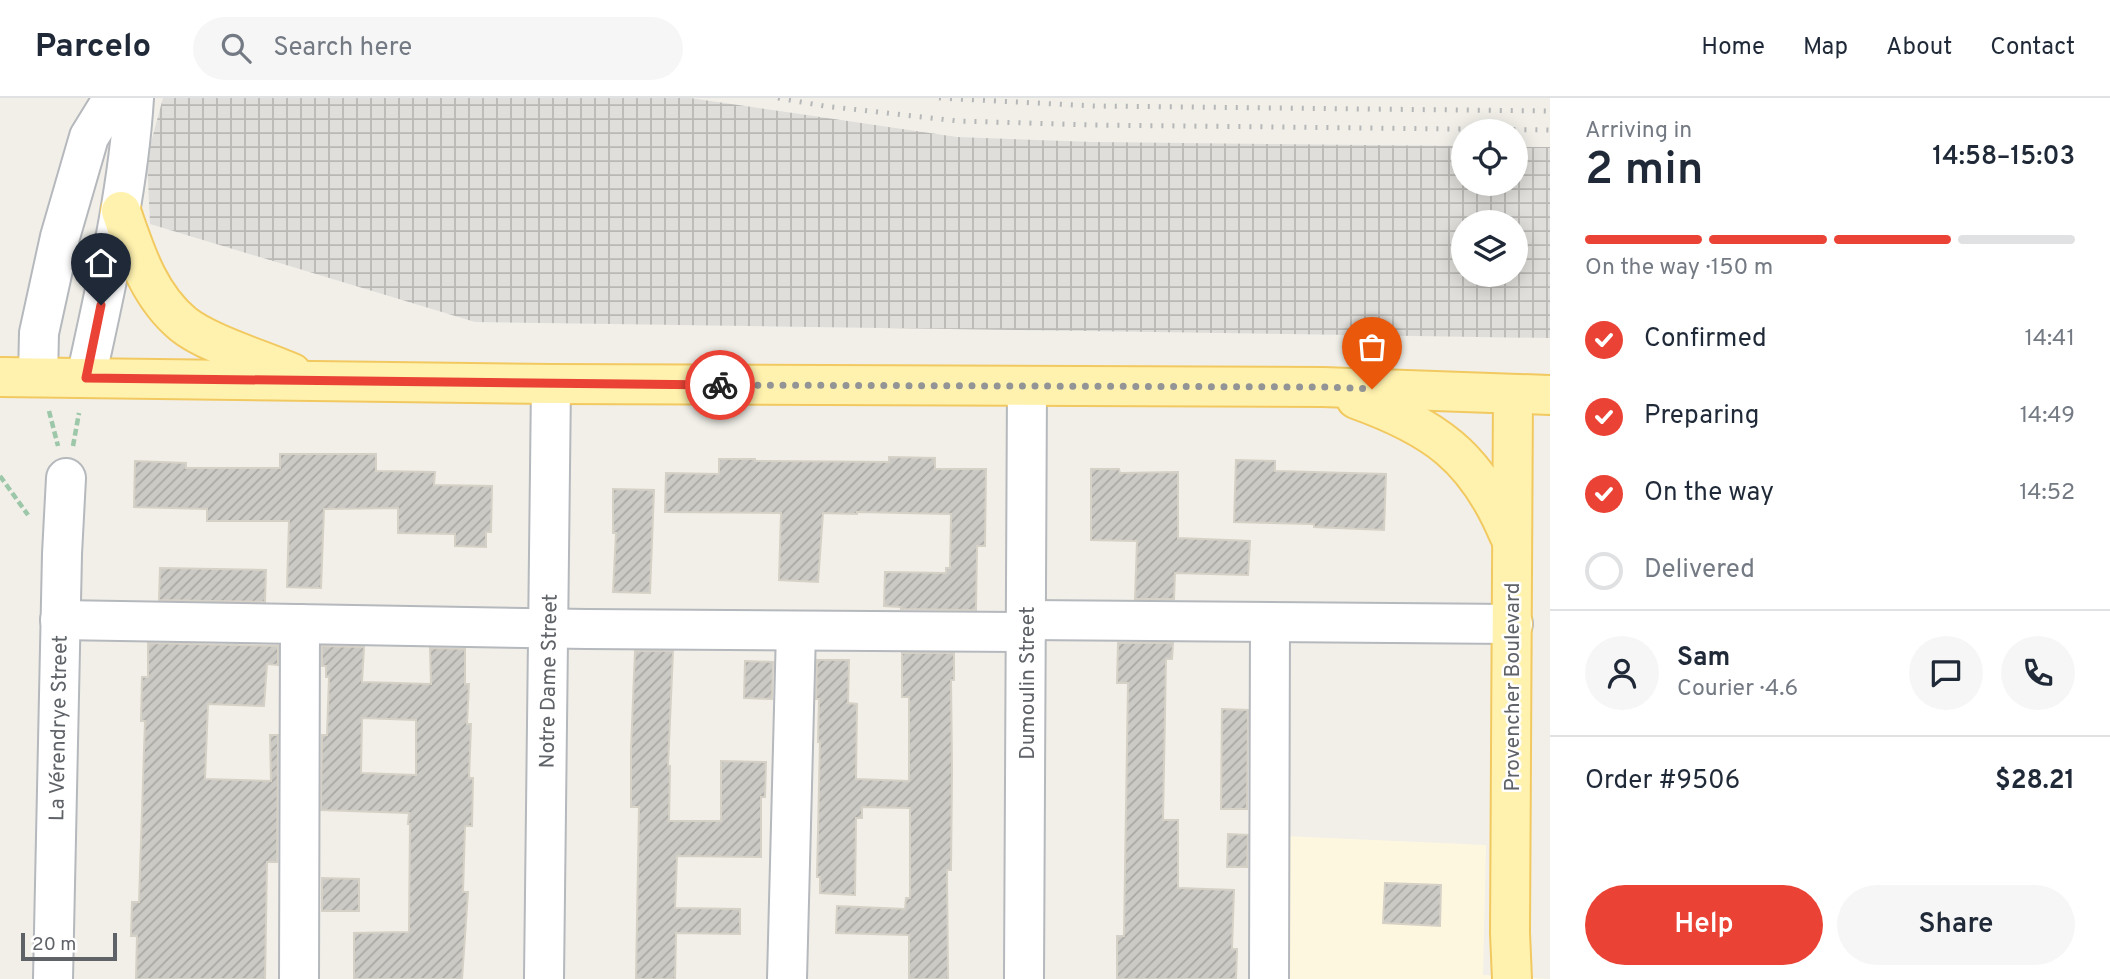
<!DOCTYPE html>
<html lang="en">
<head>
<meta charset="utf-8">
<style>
	body { margin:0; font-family:Overpass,sans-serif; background:#f6f6f7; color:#1f2937; height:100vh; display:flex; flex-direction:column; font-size:26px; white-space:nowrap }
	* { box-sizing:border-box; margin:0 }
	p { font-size:23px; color:#747a83 }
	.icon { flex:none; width:38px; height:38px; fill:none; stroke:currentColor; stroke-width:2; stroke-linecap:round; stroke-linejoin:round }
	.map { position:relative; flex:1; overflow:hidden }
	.drawer { display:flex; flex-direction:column; background:#fff; width:560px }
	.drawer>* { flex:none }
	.buttons { position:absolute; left:1451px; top:21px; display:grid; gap:14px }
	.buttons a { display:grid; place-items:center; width:77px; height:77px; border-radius:50%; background:#fff; box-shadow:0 4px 18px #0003; font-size:35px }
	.scale { position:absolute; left:21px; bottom:18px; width:96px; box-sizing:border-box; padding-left:7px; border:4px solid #5f6368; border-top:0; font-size:19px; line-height:24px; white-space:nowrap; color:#5f6368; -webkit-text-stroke:5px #fff; paint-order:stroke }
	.pin { position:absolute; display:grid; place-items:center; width:60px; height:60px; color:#fff; margin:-72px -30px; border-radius:50% 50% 50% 0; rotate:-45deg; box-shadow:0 0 7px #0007 }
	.pin .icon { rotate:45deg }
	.courier { position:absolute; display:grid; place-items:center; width:70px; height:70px; margin:-35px; border:5px solid #ea4335; border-radius:50%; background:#fff; color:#222; box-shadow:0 2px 9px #0007 }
	.headline em { font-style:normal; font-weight:600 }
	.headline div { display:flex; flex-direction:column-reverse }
	.headline { display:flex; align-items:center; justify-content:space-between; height:119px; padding:0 35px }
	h1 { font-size:46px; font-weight:600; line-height:52px }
	.bar { display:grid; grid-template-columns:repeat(4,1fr); gap:10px 7px; align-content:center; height:84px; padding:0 35px }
	.bar i { height:9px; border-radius:5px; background:#e0e1e3 }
	.bar .on { background:#ea4335 }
	.bar p { grid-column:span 4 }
	.line { display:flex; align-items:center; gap:18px; padding:0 35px; border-top:2px solid #e0e1e3 }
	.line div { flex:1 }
	.round { display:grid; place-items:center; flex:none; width:74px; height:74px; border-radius:37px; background:#f6f6f7 }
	ol { padding:0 35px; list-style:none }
	li { display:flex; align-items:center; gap:21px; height:77px }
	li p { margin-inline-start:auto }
	li .icon { padding:7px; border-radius:50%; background:#ea4335; color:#fff; stroke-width:4 }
	li:last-child { color:#747a83 }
	li i { width:38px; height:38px; border:4px solid #e0e1e3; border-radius:50% }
	.action { display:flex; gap:14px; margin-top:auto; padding:14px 35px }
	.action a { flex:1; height:80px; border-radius:42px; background:#ea4335; color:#fff; font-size:28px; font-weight:600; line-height:80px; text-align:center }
	.action a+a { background:#f6f6f7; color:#1f2937 }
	header { display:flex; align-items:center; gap:42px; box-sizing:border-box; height:98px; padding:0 35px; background:#fff; border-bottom:2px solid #e0e1e3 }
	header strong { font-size:33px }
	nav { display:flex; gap:38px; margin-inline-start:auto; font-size:24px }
	.search { width:490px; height:63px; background:#f6f6f7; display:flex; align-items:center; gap:18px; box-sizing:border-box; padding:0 24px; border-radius:38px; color:#747a83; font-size:26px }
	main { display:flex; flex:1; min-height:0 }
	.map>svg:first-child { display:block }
	.commercial { fill:#fef7e0 }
	.industrial { fill:url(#industrial-grid); fill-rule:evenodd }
	.building { fill:url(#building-hatch); stroke:#d6d1c6; stroke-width:2; fill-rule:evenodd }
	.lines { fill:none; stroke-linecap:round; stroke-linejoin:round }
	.minor-casing { stroke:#b5b8bc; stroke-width:42 }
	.major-casing { stroke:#f2c960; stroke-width:42 }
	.path { stroke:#9cc7a9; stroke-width:4.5; stroke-dasharray:7 3.5; stroke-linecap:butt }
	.minor { stroke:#fff; stroke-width:38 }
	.major { stroke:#fff2af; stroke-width:38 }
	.rail { stroke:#b6b7b8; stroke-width:5; stroke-dasharray:2 9; stroke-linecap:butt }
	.done { stroke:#929495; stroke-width:7; stroke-dasharray:0 12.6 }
	.route { stroke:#ea4335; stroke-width:9 }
	.labels { text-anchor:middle; stroke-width:5; stroke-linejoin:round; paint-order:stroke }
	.street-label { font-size:21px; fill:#5f6368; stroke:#fff }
</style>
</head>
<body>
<header>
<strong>Parcelo</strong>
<div class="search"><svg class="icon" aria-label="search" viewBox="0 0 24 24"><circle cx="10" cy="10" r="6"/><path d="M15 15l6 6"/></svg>Search here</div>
<nav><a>Home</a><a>Map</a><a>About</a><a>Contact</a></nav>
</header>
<main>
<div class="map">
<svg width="1550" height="881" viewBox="0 0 1550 881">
	<defs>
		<pattern id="industrial-grid" width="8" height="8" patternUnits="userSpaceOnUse" patternTransform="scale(1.75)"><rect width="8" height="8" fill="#e0deda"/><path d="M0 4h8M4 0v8" fill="none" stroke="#b9b8b5"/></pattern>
		<pattern id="building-hatch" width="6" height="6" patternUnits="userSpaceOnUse" patternTransform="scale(1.75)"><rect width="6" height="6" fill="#cccac5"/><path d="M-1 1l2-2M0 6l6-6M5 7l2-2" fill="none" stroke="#a9a8a4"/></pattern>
	</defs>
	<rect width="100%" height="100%" fill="#f1efe8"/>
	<polygon class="commercial" points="1283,738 1486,747 1483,877 1550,881 1281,881"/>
	<path class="industrial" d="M163 0H690L957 39 1093 44 1463 48V86H1516V49H1550V240L475 224 150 126 147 59ZM1463 124H1516V177H1463Z"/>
	<g class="building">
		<polygon points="280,356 376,356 376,373 435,374 434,387 492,388 491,434 486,434 486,449 455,448 455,436 398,435 398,410 324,411 321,490 287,489 289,423 207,423 207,411 134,409 135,363 186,365 186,370 280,370"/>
		<polygon points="889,359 935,360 935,371 986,371 985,448 977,448 976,512 901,511 901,509 884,508 885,474 946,475 946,470 950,470 951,416 857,414 857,416 823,415 818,484 779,482 781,415 665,414 666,375 719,376 719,361 755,361 755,363 889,364"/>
		<polygon points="1236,362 1275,363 1275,373 1386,376 1384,432 1314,429 1314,426 1234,424"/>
		<polygon points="1091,371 1119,371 1120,375 1178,374 1178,440 1250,443 1248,477 1175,475 1174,501 1135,501 1137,443 1091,442"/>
		<polygon points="613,391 654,392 650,495 613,494 616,435 613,435"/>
		<polygon points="160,470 266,472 265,504 159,502"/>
		<polygon points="148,545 278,548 278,567 267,566 264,608 208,606 205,681 271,683 270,637 278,637 277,764 267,764 265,881 136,881 137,838 131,838 132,804 139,804 145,623 141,623 142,579 148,579"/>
		<polygon points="1118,545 1173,545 1172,561 1166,561 1163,722 1178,722 1178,790 1234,792 1232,851 1237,851 1236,881 1117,881 1117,838 1124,838 1128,585 1117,585"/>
		<path d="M322 548 364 549 362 584 431 586 430 550 465 551V586H469L467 626H471L469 680H473L472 728H465L463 794H468L462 881H354V835L409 834 410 726H408L409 715 321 712 322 637H327L329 579H326V568H322ZM362 620 416 622V677L361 675Z"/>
		<polygon points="635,553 673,553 668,668 670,668 669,723 721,723 721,663 766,664 765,699 761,699 761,759 677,758 675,810 740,811 740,836 676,835 675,881 636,881 639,709 631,709 631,651"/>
		<polygon points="902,555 954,555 954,582 951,582 952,673 951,772 947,772 948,881 909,881 909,837 836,835 837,808 905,811 906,800 910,800 910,710 862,709 862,720 856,720 855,797 820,795 820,779 817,779 820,644 818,644 819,601 816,601 817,562 849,562 848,605 857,606 856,681 909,683 909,599 902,599"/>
		<polygon points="745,563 773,564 772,601 744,600"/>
		<polygon points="1222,611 1248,612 1247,711 1221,711"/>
		<polygon points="1228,736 1248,737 1247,769 1227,769"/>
		<polygon points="322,780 359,781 359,813 322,813"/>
		<polygon points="1385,785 1441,787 1440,828 1383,825"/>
	</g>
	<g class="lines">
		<defs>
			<g id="minor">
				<polyline points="38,279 39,235 60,139 89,39 113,0"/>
				<path d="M86 280C106 187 128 95 134 0"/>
				<polyline points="60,522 587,531 1027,534"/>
				<polyline points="1028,522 1513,526"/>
				<polyline points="53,881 62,456 66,380"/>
				<polyline points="299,881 300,526"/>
				<polyline points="544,881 551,286"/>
				<polyline points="787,881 796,533"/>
				<polyline points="1024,881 1027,289"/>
				<polyline points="1269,881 1270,524"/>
			</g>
			<g id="major">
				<path d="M121 113C135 153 148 197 183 226 206 245 262 262 292 275"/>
				<polyline points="0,279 551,286 1323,289 1550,297"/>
				<path d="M1356 301C1434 329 1476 358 1509 437"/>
				<polyline points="1512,881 1510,835 1513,297"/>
			</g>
		</defs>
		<use href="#minor" class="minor-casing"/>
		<use href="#major" class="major-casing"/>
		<g class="path">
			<polyline points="49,313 58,348"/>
			<polyline points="73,348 79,315"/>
			<polyline points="0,378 28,417"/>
		</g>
		<use href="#minor" class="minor"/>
		<use href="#major" class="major"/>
		<g class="rail">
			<polyline points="778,0 824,8 958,23 1093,27 1550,32"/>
			<polyline points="939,0 1094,8 1550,13"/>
		</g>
	</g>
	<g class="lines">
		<polyline class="done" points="720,287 1323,289 1372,291"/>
		<polyline class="route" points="101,207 86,280 720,287"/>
	</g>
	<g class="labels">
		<g class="street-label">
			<text transform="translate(548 583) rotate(-89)" y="7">Notre Dame Street</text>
			<text transform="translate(1027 585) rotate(-90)" y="7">Dumoulin Street</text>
			<text transform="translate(1512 589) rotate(-90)" y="7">Provencher Boulevard</text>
			<text transform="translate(58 630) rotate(-89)" y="7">La Vérendrye Street</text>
		</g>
	</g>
</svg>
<div class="buttons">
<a><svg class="icon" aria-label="locate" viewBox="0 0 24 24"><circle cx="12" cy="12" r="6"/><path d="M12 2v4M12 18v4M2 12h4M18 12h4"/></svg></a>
<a><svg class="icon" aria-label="layers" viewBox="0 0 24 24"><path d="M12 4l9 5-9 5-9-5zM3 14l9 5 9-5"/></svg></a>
</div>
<div class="scale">20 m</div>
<div class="pin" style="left:1372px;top:291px;background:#ea580c"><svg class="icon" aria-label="bag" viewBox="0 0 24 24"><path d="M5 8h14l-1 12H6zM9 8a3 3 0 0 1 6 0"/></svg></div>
<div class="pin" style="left:101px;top:207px;background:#1f2937"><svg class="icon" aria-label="home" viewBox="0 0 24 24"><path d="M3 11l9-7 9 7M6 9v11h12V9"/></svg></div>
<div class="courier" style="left:720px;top:287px"><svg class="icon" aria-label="bike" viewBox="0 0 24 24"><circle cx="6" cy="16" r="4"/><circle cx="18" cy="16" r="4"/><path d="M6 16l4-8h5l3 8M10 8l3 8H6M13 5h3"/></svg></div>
</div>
<section class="drawer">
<div class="headline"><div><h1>2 min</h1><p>Arriving in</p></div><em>14:58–15:03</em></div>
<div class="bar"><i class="on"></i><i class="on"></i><i class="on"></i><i></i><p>On the way · 150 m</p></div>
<ol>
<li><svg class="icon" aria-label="check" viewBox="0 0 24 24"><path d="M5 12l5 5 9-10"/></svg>Confirmed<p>14:41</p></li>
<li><svg class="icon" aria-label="check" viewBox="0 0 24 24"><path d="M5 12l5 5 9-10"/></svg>Preparing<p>14:49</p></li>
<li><svg class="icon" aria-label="check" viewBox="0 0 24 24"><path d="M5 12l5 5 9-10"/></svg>On the way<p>14:52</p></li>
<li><i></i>Delivered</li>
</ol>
<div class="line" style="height:126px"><a class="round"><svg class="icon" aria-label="person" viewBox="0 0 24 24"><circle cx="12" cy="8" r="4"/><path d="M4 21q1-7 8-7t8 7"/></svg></a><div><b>Sam</b><p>Courier · 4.6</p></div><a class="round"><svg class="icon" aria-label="chat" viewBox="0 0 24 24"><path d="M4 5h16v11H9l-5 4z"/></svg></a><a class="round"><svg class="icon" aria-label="phone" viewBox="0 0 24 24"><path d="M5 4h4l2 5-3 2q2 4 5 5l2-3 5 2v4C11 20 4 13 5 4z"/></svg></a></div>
<div class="line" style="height:91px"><div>Order #9506</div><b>$28.21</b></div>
<div class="action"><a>Help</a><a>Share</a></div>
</section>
</main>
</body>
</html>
